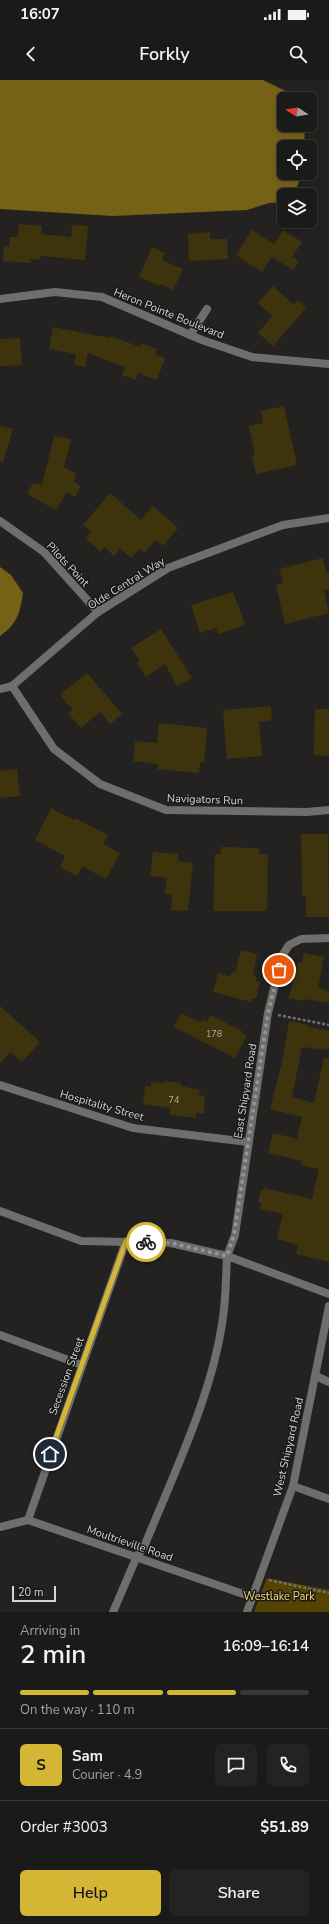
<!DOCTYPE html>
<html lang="en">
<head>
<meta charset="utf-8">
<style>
	body { margin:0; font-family:"Nunito Sans",sans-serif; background:#232321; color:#f1f3f6; height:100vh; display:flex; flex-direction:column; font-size:15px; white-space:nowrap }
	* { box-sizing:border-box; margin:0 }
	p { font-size:13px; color:#9fa1a2 }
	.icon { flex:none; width:22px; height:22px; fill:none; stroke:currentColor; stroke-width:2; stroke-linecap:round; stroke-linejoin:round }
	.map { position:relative; height:1532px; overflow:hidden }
	.sheet { display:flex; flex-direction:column; background:#1a1a18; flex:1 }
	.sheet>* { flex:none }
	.needle { width:26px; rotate:282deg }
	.controls { position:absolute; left:277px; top:12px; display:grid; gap:8px }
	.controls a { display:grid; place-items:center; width:40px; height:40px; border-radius:6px; background:#1a1a18; box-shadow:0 2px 6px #0003,0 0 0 1px #383837; font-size:20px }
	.scale { position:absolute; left:12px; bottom:10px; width:44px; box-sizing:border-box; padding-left:4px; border:2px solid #d6d5d4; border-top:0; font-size:11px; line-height:14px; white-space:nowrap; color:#d6d5d4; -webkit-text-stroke:3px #191917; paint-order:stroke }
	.pin { position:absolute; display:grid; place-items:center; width:34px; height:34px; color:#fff; margin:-17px; border:2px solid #fff; border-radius:50%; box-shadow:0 1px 4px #0007 }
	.courier { position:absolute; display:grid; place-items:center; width:40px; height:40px; margin:-20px; border:3px solid #d5b534; border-radius:50%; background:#fff; color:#222; box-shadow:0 1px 5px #0007 }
	.summary em { font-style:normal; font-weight:600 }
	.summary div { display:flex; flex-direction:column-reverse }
	.summary { display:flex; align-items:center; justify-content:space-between; height:68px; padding:0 20px }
	h1 { font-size:26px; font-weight:600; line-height:30px }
	.bar { display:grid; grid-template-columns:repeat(4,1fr); gap:6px 4px; align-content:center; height:48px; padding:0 20px }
	.bar i { height:5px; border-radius:3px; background:#383837 }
	.bar .on { background:#d5b534 }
	.bar p { grid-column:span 4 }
	.line { display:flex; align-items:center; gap:10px; padding:0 20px; border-top:1px solid #383837 }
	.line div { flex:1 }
	.round { display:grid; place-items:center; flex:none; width:42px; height:42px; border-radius:6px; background:#232321 }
	.primary-button { display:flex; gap:8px; margin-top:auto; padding:8px 20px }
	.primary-button a { flex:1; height:46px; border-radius:6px; background:#d5b534; color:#111; font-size:16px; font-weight:600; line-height:46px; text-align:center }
	.primary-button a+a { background:#232321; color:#f1f3f6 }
	.status { display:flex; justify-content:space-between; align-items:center; height:28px; padding:0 20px; background:#1a1a18; direction:ltr }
	.status svg { height:11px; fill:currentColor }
	header { display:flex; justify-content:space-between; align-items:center; height:52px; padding:0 20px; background:#1a1a18; font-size:18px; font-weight:600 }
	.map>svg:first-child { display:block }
	.green { fill:#544400 }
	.water { fill:#756217 }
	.building { fill:#3d330d }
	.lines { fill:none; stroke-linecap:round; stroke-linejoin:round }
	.path { stroke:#727170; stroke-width:2.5; stroke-dasharray:3 2; stroke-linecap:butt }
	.lane { stroke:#6e6e6c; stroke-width:8 }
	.street { stroke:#6e6e6c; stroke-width:8 }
	.done { stroke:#979695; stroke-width:4; stroke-dasharray:0 7.2 }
	.route { stroke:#d5b534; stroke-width:5 }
	.labels { text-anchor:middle; stroke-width:3; stroke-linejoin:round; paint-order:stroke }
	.number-label { font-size:9px; fill:#b0aca2 }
	.street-label { font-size:11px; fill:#d6d5d4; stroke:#191917 }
	.park-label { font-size:11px; fill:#f8dd79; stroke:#191917 }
</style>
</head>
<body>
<div class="status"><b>16:07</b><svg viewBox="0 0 49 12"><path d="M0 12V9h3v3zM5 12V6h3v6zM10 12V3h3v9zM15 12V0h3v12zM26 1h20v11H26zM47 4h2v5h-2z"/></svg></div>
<header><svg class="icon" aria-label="back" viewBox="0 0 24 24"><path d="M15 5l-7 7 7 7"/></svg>Forkly<svg class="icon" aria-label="search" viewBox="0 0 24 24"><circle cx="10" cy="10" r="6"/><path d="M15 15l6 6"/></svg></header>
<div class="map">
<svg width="329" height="1532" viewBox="0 0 329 1532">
	<rect width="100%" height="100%" fill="#232220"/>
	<polygon class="green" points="267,1498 329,1510 329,1532 254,1532"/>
	<g class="water">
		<polygon points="0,0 263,0 300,18 301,19 284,19 284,45 305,45 304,67 284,67 284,93 302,93 294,115 284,115 284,122 269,123 247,130 113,136 0,129"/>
		<path d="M0 487 11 495 23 513C20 533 17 544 0 556Z"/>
	</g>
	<g class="building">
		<polygon points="19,144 42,146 41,154 71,157 72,145 88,146 85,180 40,176 39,180 30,179 30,183 3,181 4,166 9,167 10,157 18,157"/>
		<polygon points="252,150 274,164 283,150 302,162 292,177 299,181 293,190 272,177 262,192 236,175"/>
		<polygon points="210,152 210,159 227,159 228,179 189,181 188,154"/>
		<polygon points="152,167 165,173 162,180 183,189 173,210 160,204 159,206 139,197"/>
		<polygon points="273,206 294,225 298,220 306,228 273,266 258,253 272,236 258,223"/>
		<polygon points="53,247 110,258 111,256 140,267 141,263 157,269 155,274 165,278 157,300 138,293 136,300 122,295 125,287 88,273 85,287 74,285 76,274 49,269"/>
		<polygon points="20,258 22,285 0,286 0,259"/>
		<polygon points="284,326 297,385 256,394 252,376 255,375 249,346 263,343 261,331"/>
		<polygon points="0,346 13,349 3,382 0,381"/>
		<polygon points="54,356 71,359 64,387 76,394 74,402 81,406 75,417 67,412 56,430 27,414 33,403 42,405"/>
		<polygon points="110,413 141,440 153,426 178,448 163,466 156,460 144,473 139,469 131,478 120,468 114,476 104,467 101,472 86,459 91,452 83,445"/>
		<polygon points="323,478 326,492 329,492 329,509 324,510 329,533 285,544 276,505 283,503 279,489"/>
		<polygon points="233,512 245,545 218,554 216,548 200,553 191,525"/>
		<polygon points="161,549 192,598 177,606 165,584 146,597 137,583 140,581 131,568"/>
		<polygon points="87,593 122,634 110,644 100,632 81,648 68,633 73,630 60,615"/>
		<polygon points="271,626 272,640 259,642 262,676 227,679 223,630"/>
		<polygon points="315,629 329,629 329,676 314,675"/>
		<polygon points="159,643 207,648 204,683 200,682 199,693 157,689 158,684 133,681 135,661 157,663"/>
		<polygon points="17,689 20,716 0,718 0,691"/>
		<polygon points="51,728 74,740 75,738 108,755 103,764 120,773 106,799 82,786 77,796 60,787 65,776 35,760"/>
		<polygon points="301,754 328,754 329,837 306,837 306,815 302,815"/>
		<polygon points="221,767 259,768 259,774 268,774 267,831 213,831 215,774 221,774"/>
		<polygon points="153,772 178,774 178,781 193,783 188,831 171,830 172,815 165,814 167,798 150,796"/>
		<polygon points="241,870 257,874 253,896 257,897 256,901 260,902 256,919 252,918 251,922 213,912 218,893 230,896 232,891 235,892"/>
		<polygon points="304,873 324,877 318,908 329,911 329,923 305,919 305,921 289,918 298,882 302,883"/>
		<polygon points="0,926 40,962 22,982 10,972 0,983"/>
		<polygon points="181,933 201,943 203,939 207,942 210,935 242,951 241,952 247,956 235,978 174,947"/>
		<polygon points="289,941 308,945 308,947 329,950 329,970 302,967 292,1017 314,1023 324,978 329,979 329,1182 296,1174 298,1165 277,1159 283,1134 260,1129 261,1122 258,1122 261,1110 263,1110 264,1108 312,1119 319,1089 301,1085 302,1081 268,1073 273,1053 297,1059 302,1037 270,1029 283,978"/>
		<polygon points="165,1001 181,1003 181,1006 200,1010 199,1015 205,1016 204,1033 196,1033 196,1038 170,1035 170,1028 143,1024 145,1006 151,1006 151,1002 165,1003"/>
	</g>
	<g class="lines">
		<g class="path">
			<polyline points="278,935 329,945"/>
			<polyline points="269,1500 329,1513"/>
		</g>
		<g class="lane">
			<polyline points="0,1255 82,1285"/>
			<path d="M137 1476 144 1467C173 1395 213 1314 223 1237 226 1217 226 1196 227 1176"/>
		</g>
		<g class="street">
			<polyline points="0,219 55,212 102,217 202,260 252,277 329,284"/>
			<polyline points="190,255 207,229"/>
			<polyline points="0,441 44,472 98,532"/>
			<polyline points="12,606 54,669 100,704 166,730 307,732 329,730"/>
			<polyline points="0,609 12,606 98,532 168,488 283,445 329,438"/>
			<polyline points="0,1005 133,1048 248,1062"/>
			<polyline points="0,1131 81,1161 171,1163 227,1176 329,1214"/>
			<polyline points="227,1176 235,1155 268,933 282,876 289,865 301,859 329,858"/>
			<polyline points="316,1296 329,1302"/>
			<polyline points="293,1406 329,1419"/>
			<polyline points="28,1440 126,1161"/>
			<polyline points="0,1447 28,1440 252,1517"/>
			<polyline points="113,1532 137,1476"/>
			<polyline points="247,1532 293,1406 329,1226"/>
		</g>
	</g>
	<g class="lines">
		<polyline class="done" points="146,1162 171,1163 227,1176 234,1155 268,933 279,890"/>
		<polyline class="route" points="50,1374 126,1161 146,1162"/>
	</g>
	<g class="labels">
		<g class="number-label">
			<text x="214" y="957">178</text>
			<text x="174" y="1023">74</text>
		</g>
		<g class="street-label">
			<text transform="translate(169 233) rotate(22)" y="4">Heron Pointe Boulevard</text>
			<text transform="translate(68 484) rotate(47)" y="4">Pilots Point</text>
			<text transform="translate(126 503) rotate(-32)" y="4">Olde Central Way</text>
			<text transform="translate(205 719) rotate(2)" y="4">Navigators Run</text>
			<text transform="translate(245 1011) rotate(-81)" y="4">East Shipyard Road</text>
			<text transform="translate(102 1025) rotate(16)" y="4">Hospitality Street</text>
			<text transform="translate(66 1296) rotate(-70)" y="4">Secession Street</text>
			<text transform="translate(288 1367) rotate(-77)" y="4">West Shipyard Road</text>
			<text transform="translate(130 1463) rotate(19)" y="4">Moultrieville Road</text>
		</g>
		<g class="park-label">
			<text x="279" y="1520">Westlake Park</text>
		</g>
	</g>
</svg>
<div class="controls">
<a><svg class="needle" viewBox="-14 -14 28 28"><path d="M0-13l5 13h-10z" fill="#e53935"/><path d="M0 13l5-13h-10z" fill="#9fa1a2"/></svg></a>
<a><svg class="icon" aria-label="locate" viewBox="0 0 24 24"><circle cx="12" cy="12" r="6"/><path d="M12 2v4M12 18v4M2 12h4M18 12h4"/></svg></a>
<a><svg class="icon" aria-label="layers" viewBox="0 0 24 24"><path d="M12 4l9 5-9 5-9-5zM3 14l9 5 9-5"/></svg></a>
</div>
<div class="scale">20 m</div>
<div class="pin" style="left:279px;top:890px;background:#ea580c"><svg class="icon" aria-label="bag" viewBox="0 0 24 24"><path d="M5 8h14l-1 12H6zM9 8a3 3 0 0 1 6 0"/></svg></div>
<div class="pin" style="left:50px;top:1374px;background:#1f2937"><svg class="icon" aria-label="home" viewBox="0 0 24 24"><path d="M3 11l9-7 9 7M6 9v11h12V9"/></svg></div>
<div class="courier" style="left:146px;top:1162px"><svg class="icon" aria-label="bike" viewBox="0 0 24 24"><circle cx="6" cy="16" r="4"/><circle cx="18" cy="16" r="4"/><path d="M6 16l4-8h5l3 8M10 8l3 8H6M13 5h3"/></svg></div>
</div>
<section class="sheet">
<div class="summary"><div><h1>2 min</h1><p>Arriving in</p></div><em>16:09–16:14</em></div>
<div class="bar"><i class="on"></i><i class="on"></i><i class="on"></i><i></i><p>On the way · 110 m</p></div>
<div class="line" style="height:72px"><b class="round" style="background:#d5b534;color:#111">S</b><div><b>Sam</b><p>Courier · 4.9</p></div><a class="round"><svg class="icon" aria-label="chat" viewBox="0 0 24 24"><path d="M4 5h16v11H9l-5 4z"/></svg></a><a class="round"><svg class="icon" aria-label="phone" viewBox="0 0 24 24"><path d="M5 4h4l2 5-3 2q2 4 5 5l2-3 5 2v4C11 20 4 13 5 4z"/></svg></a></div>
<div class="line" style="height:52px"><div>Order #3003</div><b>$51.89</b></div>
<div class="primary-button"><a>Help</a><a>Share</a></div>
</section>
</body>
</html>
